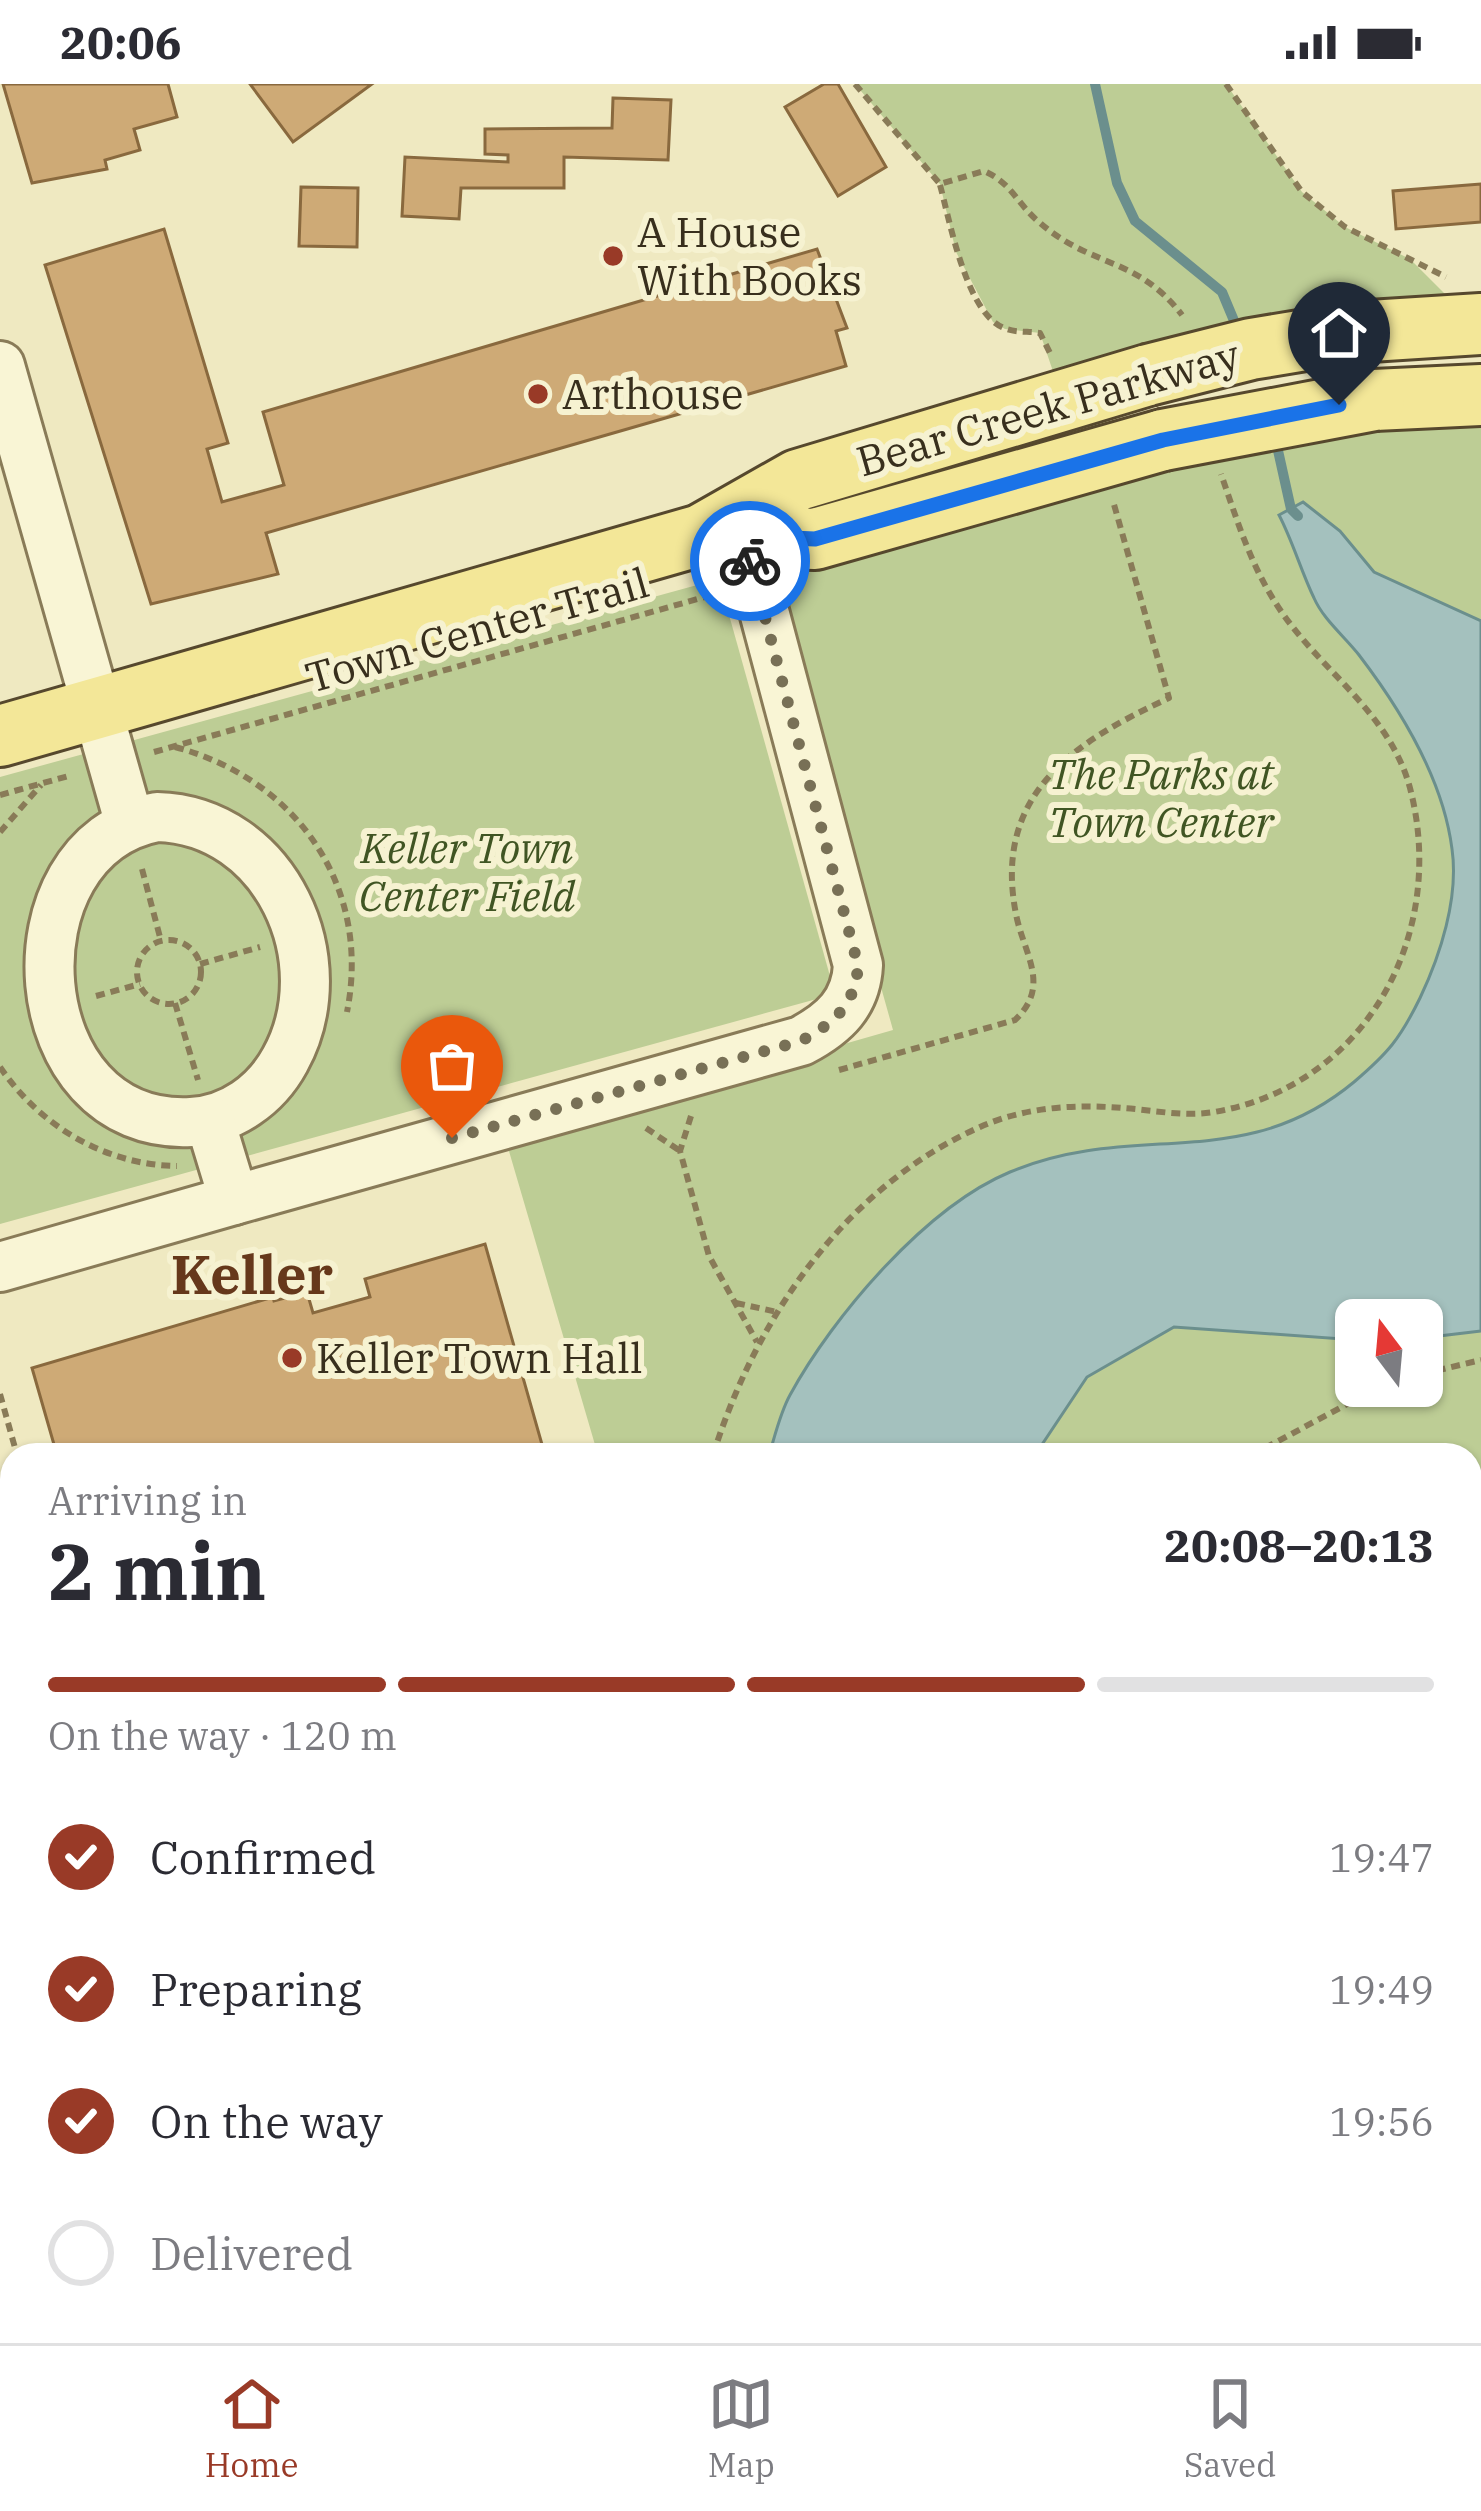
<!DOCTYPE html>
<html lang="en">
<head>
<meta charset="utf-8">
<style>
	body { margin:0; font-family:"IBM Plex Serif",serif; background:#f2f2f3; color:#2b2b33; height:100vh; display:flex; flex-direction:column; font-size:45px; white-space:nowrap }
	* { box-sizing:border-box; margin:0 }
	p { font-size:39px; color:#7c7c81 }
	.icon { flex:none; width:66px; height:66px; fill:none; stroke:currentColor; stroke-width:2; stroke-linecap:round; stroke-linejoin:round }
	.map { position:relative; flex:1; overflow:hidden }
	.details { position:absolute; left:0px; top:1359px; width:1482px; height:900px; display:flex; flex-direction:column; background:#fff; border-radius:36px 36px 0 0; box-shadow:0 3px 9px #0004 }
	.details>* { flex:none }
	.needle { width:78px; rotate:344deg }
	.tools { position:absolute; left:1335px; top:1215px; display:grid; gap:24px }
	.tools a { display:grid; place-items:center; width:108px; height:108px; border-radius:18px; background:#fff; box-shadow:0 3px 9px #0004; font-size:60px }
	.pin { position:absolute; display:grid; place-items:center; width:102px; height:102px; color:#fff; margin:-123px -51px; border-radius:50% 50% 50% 0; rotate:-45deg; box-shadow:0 0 12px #0007 }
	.pin .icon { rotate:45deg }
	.courier { position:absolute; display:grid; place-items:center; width:120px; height:120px; margin:-60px; border:9px solid #1a73e8; border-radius:50%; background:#fff; color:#222; box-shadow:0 3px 15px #0007 }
	.headline em { font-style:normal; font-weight:800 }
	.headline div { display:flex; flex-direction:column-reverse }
	.headline { display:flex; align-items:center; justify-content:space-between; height:204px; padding:0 48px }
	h1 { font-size:78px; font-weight:800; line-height:90px }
	.bar { display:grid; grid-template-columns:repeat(4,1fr); gap:18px 12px; align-content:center; height:144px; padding:0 48px }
	.bar i { height:15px; border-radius:9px; background:#e1e1e2 }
	.bar .selected { background:#993a27 }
	.bar p { grid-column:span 4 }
	ol { padding:0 48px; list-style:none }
	li { display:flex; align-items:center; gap:36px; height:132px }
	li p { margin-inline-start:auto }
	li .icon { padding:12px; border-radius:50%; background:#993a27; color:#fff; stroke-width:4 }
	li:last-child { color:#7c7c81 }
	li i { width:66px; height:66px; border:6px solid #e1e1e2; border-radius:50% }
	.status { display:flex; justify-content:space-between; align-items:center; height:84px; padding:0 60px; background:#fff; direction:ltr }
	.status svg { height:33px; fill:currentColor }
	.dock { display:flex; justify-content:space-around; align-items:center; height:168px; border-top:3px solid #e1e1e2; background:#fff; font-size:33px; color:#7c7c81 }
	.dock a { display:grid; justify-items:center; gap:6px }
	.dock .selected { color:#993a27 }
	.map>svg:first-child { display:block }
	.green { fill:#bdcd95; fill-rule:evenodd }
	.water { fill:#a4c1be; stroke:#6b8f8d; stroke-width:3 }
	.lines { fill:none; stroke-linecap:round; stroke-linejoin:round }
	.stream { stroke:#6b8f8d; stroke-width:10 }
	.building { fill:#ceaa76; stroke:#89693e; stroke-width:3 }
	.minor-casing { stroke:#897b58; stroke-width:54 }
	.major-casing { stroke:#56482d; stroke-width:66 }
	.path { stroke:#897b58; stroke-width:6; stroke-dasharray:9 6; stroke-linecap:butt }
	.minor { stroke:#f9f5d5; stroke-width:48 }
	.major { stroke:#f3e798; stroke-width:60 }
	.major-bridge-casing { stroke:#56482d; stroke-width:66; stroke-linecap:butt }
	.major-bridge { stroke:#f3e798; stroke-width:60 }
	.done { stroke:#787056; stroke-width:12; stroke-dasharray:0 21.6 }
	.route { stroke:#1a73e8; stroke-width:15 }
	.poi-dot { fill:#993a27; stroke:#f6f2d1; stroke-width:4.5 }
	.labels { text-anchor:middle; stroke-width:12; stroke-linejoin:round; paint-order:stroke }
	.poi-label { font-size:42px; fill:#382f1d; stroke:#f6f2d1; text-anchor:start }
	.street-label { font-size:42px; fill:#382f1d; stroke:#f6f2d1 }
	.park-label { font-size:42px; font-style:italic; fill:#405523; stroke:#f6f2d1 }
	.district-label { font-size:54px; font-weight:bold; fill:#66381b; stroke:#f6f2d1 }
</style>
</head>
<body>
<div class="status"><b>20:06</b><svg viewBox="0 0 49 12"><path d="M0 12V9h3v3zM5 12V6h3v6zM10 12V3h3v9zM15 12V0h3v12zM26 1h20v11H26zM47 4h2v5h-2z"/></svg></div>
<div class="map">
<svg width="1481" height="2259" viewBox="0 0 1481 2259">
	<rect width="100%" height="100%" fill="#efe9c1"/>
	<g class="green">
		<polygon points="855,0 1226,0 1302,108 1345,143 1410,175 1474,239 1063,317 1040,249 1005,245 993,238 956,168 940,100"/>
		<path d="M1481 328V2259H0V1567L12 1563V2247H1470V1371H598L506 1057 893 946 763 482 1300 350ZM1356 1236H1422V1302H1356Z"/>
		<polygon points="719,495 835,910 0,1140 0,693"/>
	</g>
	<path class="water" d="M1303 418 1340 447 1374 488 1481 537V1247L1422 1254V1236H1356V1256L1174 1243 1087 1293 1035 1371H769C775 1352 780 1329 790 1311 833 1232 926 1123 1010 1088 1137 1035 1241 1092 1354 998 1388 969 1400 955 1420 914 1440 872 1459 814 1452 765 1443 694 1401 626 1359 571 1345 553 1323 535 1314 514 1301 487 1293 458 1279 431Z"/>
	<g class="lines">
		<g class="stream">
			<polyline points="1095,0 1117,99 1135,137 1222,208 1240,251"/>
			<polyline points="1275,353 1291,425 1298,432"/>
		</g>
	</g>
	<g class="building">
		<polygon points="3,0 168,0 177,33 134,45 140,66 105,76 107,85 32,99"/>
		<polygon points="250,0 372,0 293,58"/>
		<polygon points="824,0 838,0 886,83 838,112 785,23"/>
		<polygon points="613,14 671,16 668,76 564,73 564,104 461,104 459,135 402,132 405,73 508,78 508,71 485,70 485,45 612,44"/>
		<polygon points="1481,100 1481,138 1396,145 1393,107"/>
		<polygon points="301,103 358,104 357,163 299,162"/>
		<polygon points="164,145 228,359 207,365 222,418 284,401 263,328 817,165 847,244 836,247 846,282 266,449 278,490 151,520 45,181"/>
		<polygon points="485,1160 545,1371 57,1371 32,1284 273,1213 274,1217 307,1208 313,1229 370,1213 365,1195"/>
	</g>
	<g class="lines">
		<defs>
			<g id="minor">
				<polyline points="0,282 129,737"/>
				<path d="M157 733C276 736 340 877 285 976 266 1011 231 1036 191 1038 18 1047 0 763 157 733Z"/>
				<path d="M234 1116 801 957C835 939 856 919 858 881L744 452"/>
				<polyline points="0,1183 234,1116 210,1037"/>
			</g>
			<g id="major">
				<polyline points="1354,248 1481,240"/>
				<polyline points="1374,316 1481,311"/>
				<polyline points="701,451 815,455 1163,356"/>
				<polyline points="0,652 701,451 798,396 1148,291"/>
			</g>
		</defs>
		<use href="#minor" class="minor-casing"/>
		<use href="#major" class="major-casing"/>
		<g class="path">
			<path d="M855 0 940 100 984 87C1012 99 1017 120 1039 138 1091 184 1137 172 1182 231"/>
			<polyline points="1226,0 1302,108 1345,143 1446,193"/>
			<path d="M940 101C950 137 966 229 1004 244 1015 249 1029 247 1040 249L1050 269"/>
			<path d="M175 663C296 695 372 802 347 928"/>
			<polyline points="154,668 719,509"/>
			<polyline points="0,711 72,691"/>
			<polyline points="0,748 41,701"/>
			<polyline points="142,785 161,857"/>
			<circle cx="169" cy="888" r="32"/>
			<polyline points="200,880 260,863"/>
			<polyline points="96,912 140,900"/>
			<polyline points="175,919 198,996"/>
			<path d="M0 983C40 1042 105 1081 177 1082"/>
			<path d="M839 986 1015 936C1050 903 1026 873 1017 835 990 711 1074 658 1169 614L1113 417"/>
			<polyline points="691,1032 680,1067 709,1172 757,1258"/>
			<polyline points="646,1044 680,1067"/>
			<polyline points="736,1219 777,1228"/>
			<polyline points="1422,1290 1481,1276"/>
			<polyline points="0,1310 17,1371"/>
			<path d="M713 1371C756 1234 845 1103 980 1043 1025 1023 1075 1020 1123 1024 1152 1026 1184 1033 1214 1028 1367 1002 1448 849 1410 704 1390 630 1325 590 1283 530 1252 486 1238 439 1221 390"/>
			<polyline points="1252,1371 1381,1302"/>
			<polyline points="1470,1828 1481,1819"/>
			<polyline points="0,2247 38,2259"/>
			<polyline points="489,2259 570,2247"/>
		</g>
		<use href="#minor" class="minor"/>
		<use href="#major" class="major"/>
		<defs>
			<g id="major-bridge">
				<polyline points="1148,291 1251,265 1354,248"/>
				<polyline points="1163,356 1374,316"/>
			</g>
		</defs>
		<use href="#major-bridge" class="major-bridge-casing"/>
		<use href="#major-bridge" class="major-bridge"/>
	</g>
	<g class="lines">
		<path class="done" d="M452 1054 801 957C835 939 856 919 858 881L750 477"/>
		<polyline class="route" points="750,477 744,452 815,455 1163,356 1339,321"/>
	</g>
	<g class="poi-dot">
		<circle cx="613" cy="172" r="12"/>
		<circle cx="538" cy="310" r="12"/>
		<circle cx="292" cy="1274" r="12"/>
	</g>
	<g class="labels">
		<g class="poi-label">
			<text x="637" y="163">A House<tspan x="637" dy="48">With Books</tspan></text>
			<text x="562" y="325">Arthouse</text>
			<text x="316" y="1289">Keller Town Hall</text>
		</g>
		<g class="street-label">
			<text transform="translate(1048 324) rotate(-16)" y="15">Bear Creek Parkway</text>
			<text transform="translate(477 546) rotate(-16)" y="15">Town Center Trail</text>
		</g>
		<g class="park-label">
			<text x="1161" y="705">The Parks at<tspan x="1161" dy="48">Town Center</tspan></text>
			<text x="467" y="779">Keller Town<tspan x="467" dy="48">Center Field</tspan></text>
		</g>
		<g class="district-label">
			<text x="252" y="1210">Keller</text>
		</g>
	</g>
</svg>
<div class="tools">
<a><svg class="needle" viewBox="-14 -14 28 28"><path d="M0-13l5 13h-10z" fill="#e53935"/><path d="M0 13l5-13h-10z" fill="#7c7c81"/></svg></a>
</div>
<div class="pin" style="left:452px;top:1054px;background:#ea580c"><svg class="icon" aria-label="bag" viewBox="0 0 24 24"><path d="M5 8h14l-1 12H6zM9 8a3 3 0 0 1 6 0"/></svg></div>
<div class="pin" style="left:1339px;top:321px;background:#1f2937"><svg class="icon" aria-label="home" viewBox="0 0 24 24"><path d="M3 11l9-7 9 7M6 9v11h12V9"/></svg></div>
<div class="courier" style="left:750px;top:477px"><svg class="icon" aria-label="bike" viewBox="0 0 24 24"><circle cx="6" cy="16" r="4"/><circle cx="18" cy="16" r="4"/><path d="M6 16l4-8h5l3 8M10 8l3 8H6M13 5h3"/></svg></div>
<section class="details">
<div class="headline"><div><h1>2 min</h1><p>Arriving in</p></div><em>20:08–20:13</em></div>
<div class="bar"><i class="selected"></i><i class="selected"></i><i class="selected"></i><i></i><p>On the way · 120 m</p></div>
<ol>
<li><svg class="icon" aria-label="check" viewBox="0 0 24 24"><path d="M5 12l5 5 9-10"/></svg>Confirmed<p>19:47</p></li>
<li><svg class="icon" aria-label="check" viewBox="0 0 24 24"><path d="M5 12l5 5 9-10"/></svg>Preparing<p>19:49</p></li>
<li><svg class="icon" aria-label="check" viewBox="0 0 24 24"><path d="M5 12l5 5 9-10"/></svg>On the way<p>19:56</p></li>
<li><i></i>Delivered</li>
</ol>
</section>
</div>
<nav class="dock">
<a class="selected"><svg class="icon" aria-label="home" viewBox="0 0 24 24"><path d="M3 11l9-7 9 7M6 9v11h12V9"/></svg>Home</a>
<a><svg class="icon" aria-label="map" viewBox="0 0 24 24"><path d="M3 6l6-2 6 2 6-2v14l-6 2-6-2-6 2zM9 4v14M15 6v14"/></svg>Map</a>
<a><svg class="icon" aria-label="saved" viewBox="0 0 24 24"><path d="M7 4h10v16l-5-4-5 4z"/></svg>Saved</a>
</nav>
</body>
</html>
